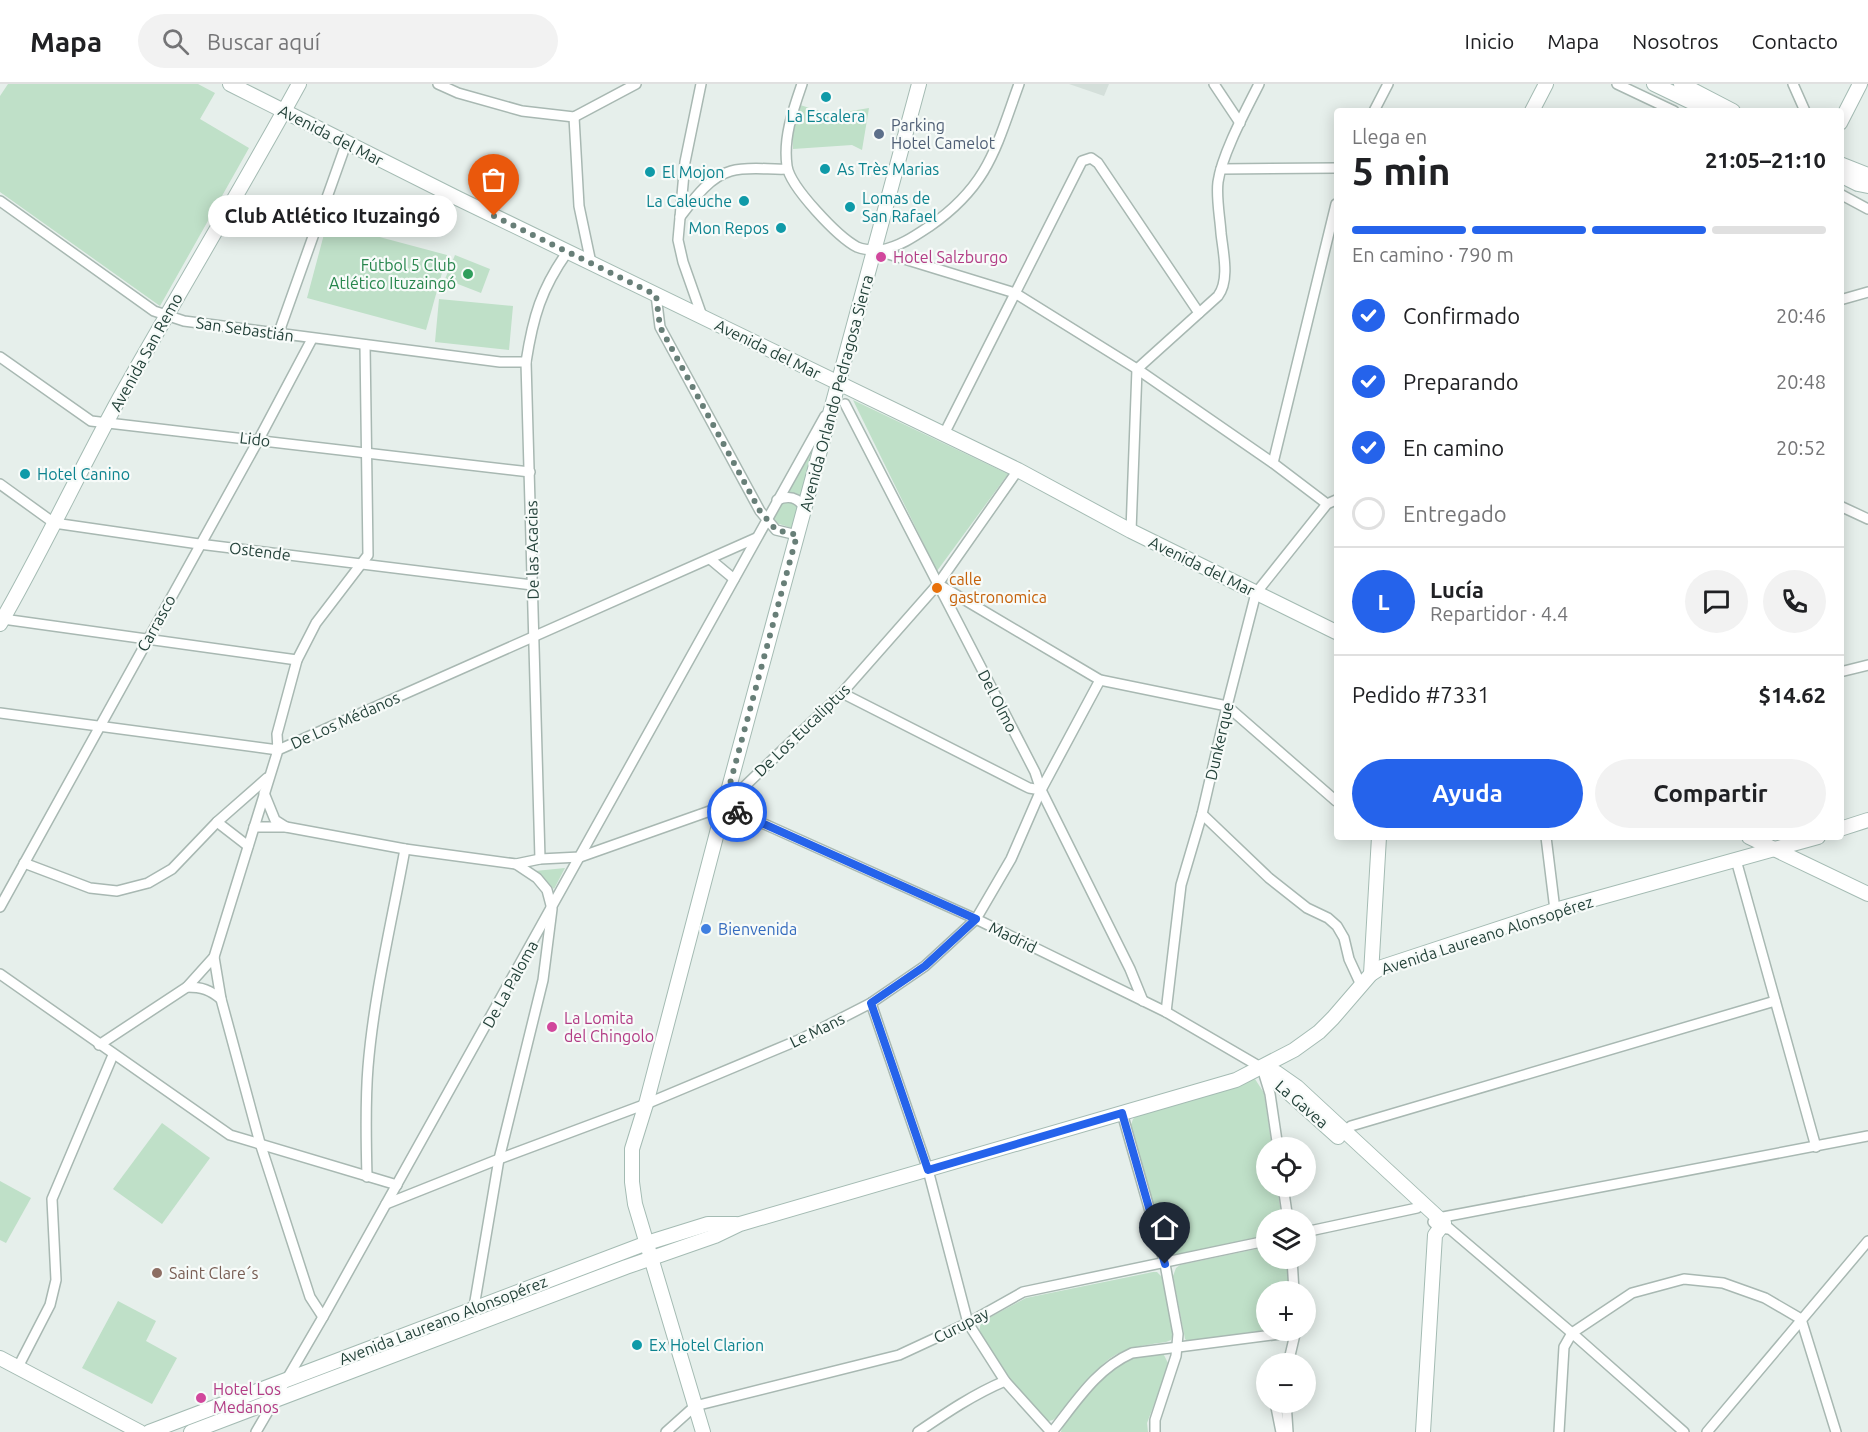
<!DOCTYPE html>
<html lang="es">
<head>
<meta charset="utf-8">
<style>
	body { margin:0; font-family:Ubuntu,sans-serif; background:#f2f2f2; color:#202124; height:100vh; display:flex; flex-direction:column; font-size:22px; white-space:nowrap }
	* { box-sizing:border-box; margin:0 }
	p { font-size:20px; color:#757577 }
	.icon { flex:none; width:33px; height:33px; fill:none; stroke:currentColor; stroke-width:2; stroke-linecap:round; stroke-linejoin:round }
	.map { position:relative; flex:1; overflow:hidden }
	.details { position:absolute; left:1334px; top:24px; width:510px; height:732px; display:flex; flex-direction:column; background:#fff; border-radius:6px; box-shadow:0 3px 15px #0003 }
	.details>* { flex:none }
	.controls { position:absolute; left:1256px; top:1053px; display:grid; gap:12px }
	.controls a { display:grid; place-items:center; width:60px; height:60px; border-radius:50%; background:#fff; box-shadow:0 3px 15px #0003; font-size:30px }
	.pin { position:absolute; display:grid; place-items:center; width:51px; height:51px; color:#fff; margin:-62px -26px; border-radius:50% 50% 50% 0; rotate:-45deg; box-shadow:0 0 6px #0007 }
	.pin .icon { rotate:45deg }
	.courier { position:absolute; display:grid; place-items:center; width:60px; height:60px; margin:-30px; border:4px solid #2563eb; border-radius:50%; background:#fff; color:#222; box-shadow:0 2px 8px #0007 }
	.bubble { position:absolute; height:42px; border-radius:21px; background:#fff; box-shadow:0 3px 15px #0003; font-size:20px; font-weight:700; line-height:42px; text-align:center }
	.head em { font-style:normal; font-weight:700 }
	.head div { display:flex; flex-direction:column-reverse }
	.head { display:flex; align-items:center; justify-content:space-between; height:102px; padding:0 18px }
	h1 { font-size:39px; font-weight:700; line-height:45px }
	.bar { display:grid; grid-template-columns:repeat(4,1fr); gap:9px 6px; align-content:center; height:72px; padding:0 18px }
	.bar i { height:8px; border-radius:4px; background:#e0e0e0 }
	.bar .on { background:#2563eb }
	.bar p { grid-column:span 4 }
	.line { display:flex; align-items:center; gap:15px; padding:0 18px; border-top:2px solid #e0e0e0 }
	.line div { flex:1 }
	.round { display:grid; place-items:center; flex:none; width:63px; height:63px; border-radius:32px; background:#f2f2f2 }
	ol { padding:0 18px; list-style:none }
	li { display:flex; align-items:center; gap:18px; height:66px }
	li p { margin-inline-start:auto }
	li .icon { padding:6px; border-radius:50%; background:#2563eb; color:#fff; stroke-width:4 }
	li:last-child { color:#757577 }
	li i { width:33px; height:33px; border:3px solid #e0e0e0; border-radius:50% }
	.cta { display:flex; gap:12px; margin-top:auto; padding:12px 18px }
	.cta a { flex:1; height:69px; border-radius:36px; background:#2563eb; color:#fff; font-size:24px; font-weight:700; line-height:69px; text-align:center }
	.cta a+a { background:#f2f2f2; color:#202124 }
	header { display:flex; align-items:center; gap:36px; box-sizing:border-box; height:84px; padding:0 30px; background:#fff; border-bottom:2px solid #e0e0e0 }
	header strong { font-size:28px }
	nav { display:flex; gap:33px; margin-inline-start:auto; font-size:21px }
	.search { width:420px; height:54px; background:#f2f2f2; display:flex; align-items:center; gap:15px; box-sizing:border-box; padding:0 21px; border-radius:33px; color:#757577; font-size:22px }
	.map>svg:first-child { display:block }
	.built { fill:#d4dfda }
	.green { fill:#bfe0c8 }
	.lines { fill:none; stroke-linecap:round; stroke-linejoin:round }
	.street-casing { stroke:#a8b8b2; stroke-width:12 }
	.secondary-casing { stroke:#a4bbb3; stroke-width:16 }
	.street { stroke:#fff; stroke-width:9 }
	.secondary { stroke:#fff; stroke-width:14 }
	.done { stroke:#687f78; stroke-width:6; stroke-dasharray:0 10.8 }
	.route { stroke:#2563eb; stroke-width:8 }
	.culture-dot { fill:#0f9aa8; stroke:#f7fbf9; stroke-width:2 }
	.service-dot { fill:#5c6f8a; stroke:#f7fbf9; stroke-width:2 }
	.hotel-dot { fill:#d1479c; stroke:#f7fbf9; stroke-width:2 }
	.leisure-dot { fill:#2e9e5b; stroke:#f7fbf9; stroke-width:2 }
	.food-dot { fill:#e8710a; stroke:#f7fbf9; stroke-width:2 }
	.shop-dot { fill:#3f7fe0; stroke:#f7fbf9; stroke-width:2 }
	.education-dot { fill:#8d6e63; stroke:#f7fbf9; stroke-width:2 }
	.labels { text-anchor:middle; stroke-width:4.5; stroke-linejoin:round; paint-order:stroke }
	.culture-label { font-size:16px; fill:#0d838f; stroke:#f7fbf9; text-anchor:start }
	.service-label { font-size:16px; fill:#4e5e75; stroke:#f7fbf9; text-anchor:start }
	.street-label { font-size:16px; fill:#24423a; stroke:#f7fbf9 }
	.hotel-label { font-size:16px; fill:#b23c85; stroke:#f7fbf9; text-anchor:start }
	.leisure-label { font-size:16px; fill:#27864d; stroke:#f7fbf9; text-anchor:end }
	.food-label { font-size:16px; fill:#c56008; stroke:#f7fbf9; text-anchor:start }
	.shop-label { font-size:16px; fill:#366cbe; stroke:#f7fbf9; text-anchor:start }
	.education-label { font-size:16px; fill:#785e54; stroke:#f7fbf9; text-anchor:start }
</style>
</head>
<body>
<header>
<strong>Mapa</strong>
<div class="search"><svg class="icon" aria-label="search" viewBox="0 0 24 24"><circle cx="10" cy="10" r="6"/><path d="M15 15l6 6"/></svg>Buscar aquí</div>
<nav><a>Inicio</a><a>Mapa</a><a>Nosotros</a><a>Contacto</a></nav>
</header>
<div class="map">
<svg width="1868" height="1348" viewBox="0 0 1868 1348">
	<rect width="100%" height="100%" fill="#e6efeb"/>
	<polygon class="built" points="1069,0 1109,0 1104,12"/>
	<g class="green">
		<polygon points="8,0 198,0 215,9 200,35 249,64 160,222 0,108 0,12"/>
		<polygon points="800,21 842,34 851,27 869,24 862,66 852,61 793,65 793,50"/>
		<polygon points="327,139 447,171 426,246 307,214"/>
		<polygon points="455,171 490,185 481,209 445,195"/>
		<polygon points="439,215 513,222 509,266 435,258"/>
		<polygon points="853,316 1008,390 937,487"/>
		<polygon points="821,346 795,445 770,437"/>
		<polygon points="565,784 554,805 535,787"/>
		<polygon points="1255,995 1264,1009 1272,1063 1266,1064 1266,1102 1277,1103 1282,1135 1266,1136 1266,1153 1175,1173 1169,1170 1166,1166 1131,1041 1133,1035 1139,1030"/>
		<polygon points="162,1039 210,1074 162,1140 113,1105"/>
		<polygon points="0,1097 31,1114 6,1159 0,1156"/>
		<polygon points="1266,1163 1266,1174 1287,1175 1289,1207 1266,1208 1266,1246 1187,1257 1185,1255 1173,1192 1176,1184 1180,1181"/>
		<path d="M1153 1188H1157L1164 1195 1174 1248 1171 1256 1166 1258C1113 1265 1109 1271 1076 1311 1069 1319 1062 1330 1053 1336L1049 1337 1044 1335 1009 1293 979 1248 981 1238 1026 1214Z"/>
		<polygon points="118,1217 156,1237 146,1257 177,1274 152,1320 82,1284"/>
		<path d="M1159 1270 1164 1271 1169 1281 1147 1339 1148 1348H1061C1066 1331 1109 1283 1126 1276 1136 1271 1148 1271 1159 1270Z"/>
	</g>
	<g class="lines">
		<defs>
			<g id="street">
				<polyline points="438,0 458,9 522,27 574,33 636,0"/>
				<polyline points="701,0 685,78 678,156 683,178 702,232"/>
				<path d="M802 0C793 26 783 54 787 82 790 103 838 153 857 163 862 165 869 166 875 166L1015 209 1137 285 1273 379 1327 420"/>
				<polyline points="1214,0 1240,39"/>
				<polyline points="1617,0 1674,27"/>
				<polyline points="1793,0 1805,27"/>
				<polyline points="1374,27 1388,0"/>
				<polyline points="574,33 579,122 591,179"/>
				<polyline points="1221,85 1336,84"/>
				<polyline points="1840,110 1868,125"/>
				<polyline points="0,117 154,227 184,237 500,278 526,278"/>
				<path d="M680 133C693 116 709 93 731 87 748 82 770 86 787 85"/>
				<path d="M881 166C899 163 915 152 930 142 989 101 996 63 1019 0"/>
				<polyline points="656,211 660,243 760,427 776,446 797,451"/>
				<polyline points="1840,216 1868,208"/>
				<polyline points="279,248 346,60"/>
				<polyline points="0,273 91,337 530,388"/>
				<polyline points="845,320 1035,688 1041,706 1130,885 1143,917"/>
				<polyline points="944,350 1082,77 1091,74 1098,79 1199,229"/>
				<polyline points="1273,379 1336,120"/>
				<polyline points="0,400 54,439 199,460 532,501"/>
				<path d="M777 416C789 411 797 413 804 423"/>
				<polyline points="1840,422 1868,435"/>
				<path d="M1131 447 1137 285 1218 212C1230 196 1223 168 1221 149 1220 133 1216 114 1218 98 1222 70 1246 26 1259 0"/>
				<polyline points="710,475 734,495"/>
				<polyline points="938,500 1100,596 1227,622 1336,717"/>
				<polyline points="0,533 3,535 297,576"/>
				<polyline points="1840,588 1868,581"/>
				<polyline points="842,609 1029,704 1041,706"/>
				<polyline points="0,629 278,666 277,650 297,576 316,539 368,471 365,261"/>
				<polyline points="264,709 275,736 286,743"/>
				<polyline points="724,722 976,835 1166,928 1262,984 1270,1010 1278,1064"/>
				<polyline points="1202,730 1269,794 1307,824 1328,834 1337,842 1344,854 1349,875 1361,901"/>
				<polyline points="217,738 248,762"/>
				<polyline points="254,743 286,743 405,765 516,780 540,775 580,773 724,722 842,609 938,500 1018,386"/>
				<polyline points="1546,753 1555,826"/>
				<path d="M540 775 526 278C533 233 541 205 568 167"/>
				<polyline points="1736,776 1816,1063"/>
				<polyline points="24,779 90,804 117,807 148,799 172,785 217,738 267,694"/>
				<polyline points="0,823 259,355 312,255"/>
				<polyline points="214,873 221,915 260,1059 310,1213 323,1233"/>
				<polyline points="0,890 230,1051 397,1101"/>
				<path d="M187 903C202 903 210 906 221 915"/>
				<polyline points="871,919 928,1086 968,1239 1005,1297 1051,1348"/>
				<polyline points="1166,928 1181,801 1202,730 1227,622 1256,509 1327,420 1336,416"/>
				<polyline points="99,961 187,903 214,873 278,666 756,454"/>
				<polyline points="1122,1029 1165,1180 1178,1250 1176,1272 1155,1336 1155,1348"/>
				<polyline points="1342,1049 1351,1042 1775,917"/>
				<path d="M367 1093C366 1057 365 1020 368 983 374 910 392 837 405 765"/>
				<polyline points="1283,1102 1288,1136"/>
				<polyline points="386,1120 499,1075 646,1020 801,955 871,919 925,882 976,835 1011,775 1041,706 1100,596"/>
				<polyline points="1444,1140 1572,1249 1684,1348"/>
				<polyline points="1448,1145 1439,1144 1433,1138 1438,1134 1868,1052"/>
				<polyline points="1305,1148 1417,1124 1422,1119"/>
				<polyline points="1292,1174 1294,1208"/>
				<polyline points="476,1228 474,1223 499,1075 543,896 552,825 547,806 537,794 516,780"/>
				<polyline points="1288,1280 1296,1246"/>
				<polyline points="18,1283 50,1221 56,1196 52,1115 113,971"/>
				<polyline points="1275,1318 1281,1348"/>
				<polyline points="1286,1318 1288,1348"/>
				<polyline points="256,1348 323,1233 825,332"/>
				<polyline points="666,1348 695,1322 899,1271 968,1239 1023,1208 1266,1157"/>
				<path d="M918 1348C946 1329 974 1310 1005 1297"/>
				<path d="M1052 1348C1076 1318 1096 1285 1132 1269L1296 1248"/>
				<polyline points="1559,1348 1564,1263 1572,1249 1632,1209 1684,1195 1723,1199 1765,1214 1801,1235 1836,1348"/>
				<polyline points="1707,1348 1868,1157"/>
			</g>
			<g id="secondary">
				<polyline points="230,0 457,114 1018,386 1131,447 1336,548"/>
				<polyline points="1654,0 1710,27"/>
				<polyline points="1681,0 1733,27"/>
				<polyline points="1532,27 1546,0"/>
				<polyline points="1840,39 1860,0"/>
				<polyline points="1840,80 1868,91"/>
				<polyline points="1840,91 1858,100 1868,102"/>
				<path d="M0 540C42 467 78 390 119 315 178 210 241 106 299 0"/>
				<polyline points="1840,745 1868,736"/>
				<polyline points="1749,753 1868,810"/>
				<polyline points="1371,890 1379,753"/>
				<polyline points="1262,984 1277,989 1297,1003 1444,1139 1435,1151 1423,1348"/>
				<polyline points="1270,992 1338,1053"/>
				<polyline points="0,1274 140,1348"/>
				<polyline points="149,1348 647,1159 708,1140 736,1140"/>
				<polyline points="191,1348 626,1183 715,1152 740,1140 1236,996 1294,966 1319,948 1333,934 1371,890 1382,883 1555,826 1818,753"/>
				<polyline points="703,1348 635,1120 632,1098 632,1065 646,1020 724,722 919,0"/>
			</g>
		</defs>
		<use href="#street" class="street-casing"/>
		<use href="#secondary" class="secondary-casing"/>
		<use href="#street" class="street"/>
		<use href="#secondary" class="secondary"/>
	</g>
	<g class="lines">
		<polyline class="done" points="494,132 656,211 660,243 760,427 776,446 797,451 724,722 737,728"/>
		<polyline class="route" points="737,728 976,835 925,882 871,919 928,1086 1122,1029 1165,1180"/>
	</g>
	<g class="culture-dot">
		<circle cx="826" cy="13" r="6"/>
		<circle cx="825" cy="85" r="6"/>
		<circle cx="650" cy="88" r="6"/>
		<circle cx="744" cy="117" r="6"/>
		<circle cx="850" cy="123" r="6"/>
		<circle cx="781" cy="144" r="6"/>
		<circle cx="25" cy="390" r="6"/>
		<circle cx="637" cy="1261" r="6"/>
	</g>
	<circle class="service-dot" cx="879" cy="50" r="6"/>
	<g class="hotel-dot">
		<circle cx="881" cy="173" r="6"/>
		<circle cx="552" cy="943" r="6"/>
		<circle cx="201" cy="1314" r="6"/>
	</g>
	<circle class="leisure-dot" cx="468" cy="190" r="6"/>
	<circle class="food-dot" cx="937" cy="504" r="6"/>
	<circle class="shop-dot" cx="706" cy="845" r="6"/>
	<circle class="education-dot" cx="157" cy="1189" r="6"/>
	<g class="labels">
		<g class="culture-label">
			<text x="826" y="38" text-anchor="middle">La Escalera</text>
			<text x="837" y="91">As Très Marias</text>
			<text x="662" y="94">El Mojon</text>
			<text x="862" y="120">Lomas de<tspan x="862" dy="18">San Rafael</tspan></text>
			<text x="732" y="123" text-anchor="end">La Caleuche</text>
			<text x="769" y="150" text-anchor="end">Mon Repos</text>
			<text x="37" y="396">Hotel Canino</text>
			<text x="649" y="1267">Ex Hotel Clarion</text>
		</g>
		<g class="service-label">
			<text x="891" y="47">Parking<tspan x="891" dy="18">Hotel Camelot</tspan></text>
		</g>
		<g class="street-label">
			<text transform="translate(331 51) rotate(27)" y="6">Avenida del Mar</text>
			<text transform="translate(245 245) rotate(8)" y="6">San Sebastián</text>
			<text transform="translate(768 265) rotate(26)" y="6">Avenida del Mar</text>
			<text transform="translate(146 268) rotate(-61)" y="6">Avenida San Remo</text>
			<text transform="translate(836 309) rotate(-75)" y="6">Avenida Orlando Pedragosa Sierra</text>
			<text transform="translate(255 355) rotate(7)" y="6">Lido</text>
			<text transform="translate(532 466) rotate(-91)" y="6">De las Acacias</text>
			<text transform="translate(260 467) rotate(7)" y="6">Ostende</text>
			<text transform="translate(1202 482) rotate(26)" y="6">Avenida del Mar</text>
			<text transform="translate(156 539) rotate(-61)" y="6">Carrasco</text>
			<text transform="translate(998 617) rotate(63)" y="6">Del Olmo</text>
			<text transform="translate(345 636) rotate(-24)" y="6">De Los Médanos</text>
			<text transform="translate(802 646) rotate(-44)" y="6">De Los Eucaliptus</text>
			<text transform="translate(1219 657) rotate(-77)" y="6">Dunkerque</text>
			<text transform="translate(1487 851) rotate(-18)" y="6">Avenida Laureano Alonsopérez</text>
			<text transform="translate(1013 853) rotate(26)" y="6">Madrid</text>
			<text transform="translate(510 900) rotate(-61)" y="6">De La Paloma</text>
			<text transform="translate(817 946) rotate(-26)" y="6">Le Mans</text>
			<text transform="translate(1302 1020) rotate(41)" y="6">La Gavea</text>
			<text transform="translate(443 1236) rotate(-21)" y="6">Avenida Laureano Alonsopérez</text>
			<text transform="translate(961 1241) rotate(-27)" y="6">Curupay</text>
		</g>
		<g class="hotel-label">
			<text x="893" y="179">Hotel Salzburgo</text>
			<text x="564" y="940">La Lomita<tspan x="564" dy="18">del Chingolo</tspan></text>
			<text x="213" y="1311">Hotel Los<tspan x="213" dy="18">Medanos</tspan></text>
		</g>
		<g class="leisure-label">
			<text x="456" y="187">Fútbol 5 Club<tspan x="456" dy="18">Atlético Ituzaingó</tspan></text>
		</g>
		<g class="food-label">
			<text x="949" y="501">calle<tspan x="949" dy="18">gastronomica</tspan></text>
		</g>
		<g class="shop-label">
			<text x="718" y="851">Bienvenida</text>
		</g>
		<g class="education-label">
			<text x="169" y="1195">Saint Clare´s</text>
		</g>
	</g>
</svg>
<div class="controls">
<a><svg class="icon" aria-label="locate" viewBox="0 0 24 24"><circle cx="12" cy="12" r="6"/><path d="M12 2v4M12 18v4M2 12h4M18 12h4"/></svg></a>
<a><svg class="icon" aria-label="layers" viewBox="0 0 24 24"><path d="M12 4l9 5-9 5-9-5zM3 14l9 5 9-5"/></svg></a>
<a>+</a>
<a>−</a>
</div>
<div class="pin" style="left:494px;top:132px;background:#ea580c"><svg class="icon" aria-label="bag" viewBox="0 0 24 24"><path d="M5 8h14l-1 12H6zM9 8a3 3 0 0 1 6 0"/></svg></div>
<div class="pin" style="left:1165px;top:1180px;background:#1f2937"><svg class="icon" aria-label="home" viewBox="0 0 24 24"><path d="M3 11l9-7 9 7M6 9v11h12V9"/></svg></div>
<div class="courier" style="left:737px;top:728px"><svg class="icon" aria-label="bike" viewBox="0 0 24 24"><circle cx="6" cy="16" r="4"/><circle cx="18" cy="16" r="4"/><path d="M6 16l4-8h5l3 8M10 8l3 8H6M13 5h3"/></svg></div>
<div class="bubble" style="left:208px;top:111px;width:249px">Club Atlético Ituzaingó</div>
<section class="details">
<div class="head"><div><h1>5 min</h1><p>Llega en</p></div><em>21:05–21:10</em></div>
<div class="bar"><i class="on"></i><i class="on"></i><i class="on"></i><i></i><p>En camino · 790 m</p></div>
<ol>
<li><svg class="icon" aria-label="check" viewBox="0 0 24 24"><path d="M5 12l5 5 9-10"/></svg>Confirmado<p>20:46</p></li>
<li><svg class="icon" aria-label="check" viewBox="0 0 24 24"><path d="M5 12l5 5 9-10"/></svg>Preparando<p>20:48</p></li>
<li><svg class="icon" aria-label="check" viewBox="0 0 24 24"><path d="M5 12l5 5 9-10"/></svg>En camino<p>20:52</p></li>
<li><i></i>Entregado</li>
</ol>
<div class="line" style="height:108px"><b class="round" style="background:#2563eb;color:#fff">L</b><div><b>Lucía</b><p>Repartidor · 4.4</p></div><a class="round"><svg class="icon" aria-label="chat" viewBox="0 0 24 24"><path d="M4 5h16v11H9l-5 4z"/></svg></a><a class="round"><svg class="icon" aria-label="phone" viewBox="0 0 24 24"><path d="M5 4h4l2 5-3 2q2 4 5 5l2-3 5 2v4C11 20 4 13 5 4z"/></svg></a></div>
<div class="line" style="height:78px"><div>Pedido #7331</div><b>$14.62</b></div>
<div class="cta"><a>Ayuda</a><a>Compartir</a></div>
</section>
</div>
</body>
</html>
